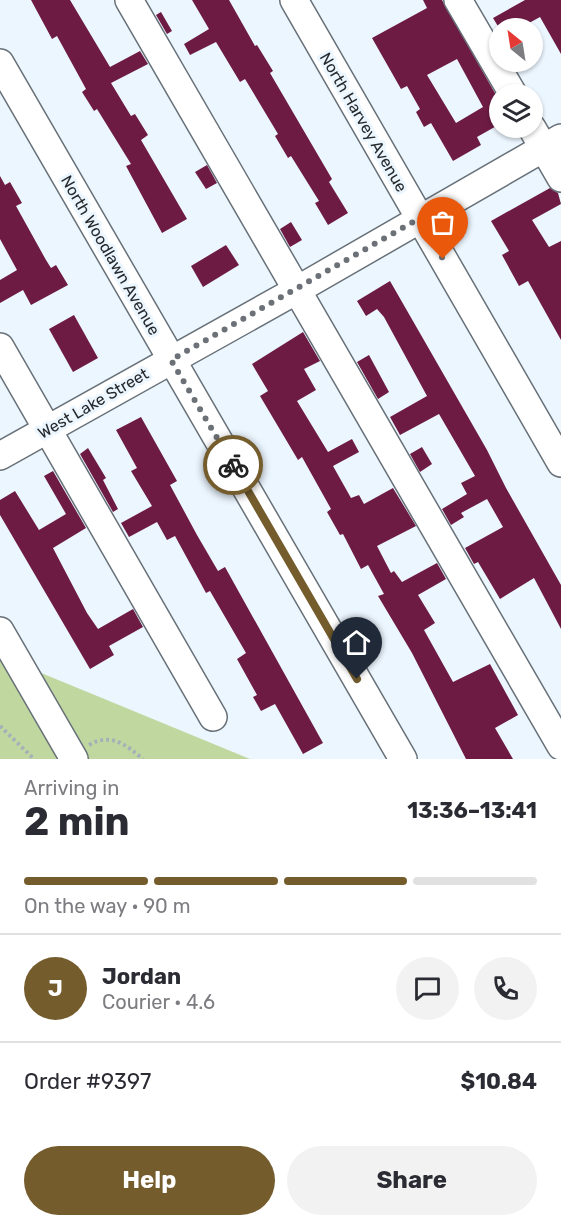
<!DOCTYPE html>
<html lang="en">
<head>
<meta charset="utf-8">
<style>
	body { margin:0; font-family:Rubik,sans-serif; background:#f2f2f3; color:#2b2b33; height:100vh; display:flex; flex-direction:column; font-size:22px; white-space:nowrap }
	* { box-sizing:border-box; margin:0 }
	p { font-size:20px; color:#7c7c81 }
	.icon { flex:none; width:33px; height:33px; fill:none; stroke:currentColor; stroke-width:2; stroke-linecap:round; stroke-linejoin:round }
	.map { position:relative; height:759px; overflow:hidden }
	.panel { display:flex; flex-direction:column; background:#fff; flex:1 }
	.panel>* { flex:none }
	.needle { width:39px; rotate:330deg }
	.tools { position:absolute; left:489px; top:18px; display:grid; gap:12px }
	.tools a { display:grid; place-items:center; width:54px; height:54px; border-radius:50%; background:#fff; box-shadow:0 2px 4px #0004; font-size:30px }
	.pin { position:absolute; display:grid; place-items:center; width:51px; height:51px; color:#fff; margin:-62px -26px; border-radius:50% 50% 50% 0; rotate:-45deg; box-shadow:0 0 6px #0007 }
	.pin .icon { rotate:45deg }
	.courier { position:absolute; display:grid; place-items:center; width:60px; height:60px; margin:-30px; border:4px solid #745c2d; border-radius:50%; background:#fff; color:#222; box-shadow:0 2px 8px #0007 }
	.headline em { font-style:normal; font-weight:700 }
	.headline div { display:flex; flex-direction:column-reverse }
	.headline { display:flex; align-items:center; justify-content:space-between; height:102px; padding:0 24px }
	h1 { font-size:39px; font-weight:700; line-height:45px }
	.bar { display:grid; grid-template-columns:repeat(4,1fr); gap:9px 6px; align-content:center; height:72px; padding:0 24px }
	.bar i { height:8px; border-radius:4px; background:#e1e1e2 }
	.bar .selected { background:#745c2d }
	.bar p { grid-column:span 4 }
	.line { display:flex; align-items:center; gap:15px; padding:0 24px; border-top:2px solid #e1e1e2 }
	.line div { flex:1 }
	.round { display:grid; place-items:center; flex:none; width:63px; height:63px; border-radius:32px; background:#f2f2f3 }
	.primary-button { display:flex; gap:12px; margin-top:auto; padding:12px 24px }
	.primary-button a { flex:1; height:69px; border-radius:36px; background:#745c2d; color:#fff; font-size:24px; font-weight:700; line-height:69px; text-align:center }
	.primary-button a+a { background:#f2f2f3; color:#2b2b33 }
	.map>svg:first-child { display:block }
	.green { fill:#c0d8a0 }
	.building { fill:#6e1b44; fill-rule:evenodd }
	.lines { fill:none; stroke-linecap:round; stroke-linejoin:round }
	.minor-casing { stroke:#687178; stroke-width:30 }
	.path { stroke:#a8b0b7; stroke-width:4; stroke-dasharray:3 3; stroke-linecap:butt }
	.minor { stroke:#fff; stroke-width:27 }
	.done { stroke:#6b7176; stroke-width:6; stroke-dasharray:0 10.8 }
	.route { stroke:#745c2d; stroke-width:8 }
	.labels { text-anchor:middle; stroke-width:6; stroke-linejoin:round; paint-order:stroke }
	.street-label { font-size:16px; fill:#262a2d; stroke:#ecf6ff }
</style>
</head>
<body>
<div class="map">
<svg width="561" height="759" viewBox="0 0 561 759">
	<rect width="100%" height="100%" fill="#ecf6ff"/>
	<polygon class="green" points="0,656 250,759 0,759"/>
	<g class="building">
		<polygon points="31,0 70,0 110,67 140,51 148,64 111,83 131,116 135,114 148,135 141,140 187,219 162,233 126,166 131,164 97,109 94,111 82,92 86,89 57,36 52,39"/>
		<polygon points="192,0 229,0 255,46 257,45 273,71 270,73 332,179 329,182 348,213 328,225 315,203 319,201 291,156 288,158 275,136 278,134 245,79 240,82 216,42 190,55 184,44 209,29"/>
		<path d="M423 0H442L500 102V124L477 137 481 145 453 161 431 123 424 127 416 112 420 109 407 86 401 89 372 38 427 8ZM457 59 483 107 456 123 427 75Z"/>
		<polygon points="525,0 561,0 561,54 540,17 520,28 499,28 493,18"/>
		<polygon points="161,12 172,31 167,34 156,15"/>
		<polygon points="207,165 217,183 206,189 195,172"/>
		<polygon points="0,176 5,185 10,182 22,203 16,206 46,260 51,268 56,265 68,285 31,305 23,290 0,303 0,280 17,270 0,239"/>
		<polygon points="550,188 558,193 561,204 532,220 549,247 561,241 561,340 528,281 519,286 502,255 509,251 491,221"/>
		<polygon points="291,222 302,240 290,247 280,229"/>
		<polygon points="226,245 239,265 203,287 191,266"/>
		<polygon points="390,281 487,450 506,488 561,585 561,629 534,578 500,599 478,562 474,564 465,548 503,527 487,499 461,513 464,517 451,525 442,509 467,494 461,483 475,476 439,414 400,435 390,417 427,396 384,317 377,309 366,316 357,301"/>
		<polygon points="74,315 98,358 73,372 49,329"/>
		<polygon points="303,332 320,361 304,369 316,390 297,401 328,452 352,439 359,452 333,466 351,498 359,495 364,504 393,488 416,526 377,546 391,573 394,571 402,582 437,563 446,579 418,595 435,623 424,630 453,682 490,664 518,715 495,728 513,759 466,759 412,653 378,596 384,594 368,565 361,569 343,534 340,535 327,512 331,509 302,457 298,460 260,396 268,391 252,364"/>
		<polygon points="369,355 389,392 378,399 357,362"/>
		<polygon points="141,417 177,481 170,485 197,535 218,571 225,567 323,743 303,754 275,704 261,711 253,697 257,695 237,659 246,653 210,591 206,593 175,536 167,540 157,522 129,537 121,523 152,506 131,471 137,468 116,430"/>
		<polygon points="422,447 432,464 420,472 410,454"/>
		<polygon points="88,448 106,478 103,480 118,509 113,512 80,454"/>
		<polygon points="53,471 86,528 53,548 87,613 98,629 133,609 143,627 109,646 114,655 90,669 0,515 0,500 15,491 39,530 66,514 44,476"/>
	</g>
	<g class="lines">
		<defs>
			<g id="minor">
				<polyline points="129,0 561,746"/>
				<polyline points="294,0 561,463"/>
				<polyline points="458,0 513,94"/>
				<polyline points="0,63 403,759"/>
				<polyline points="532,128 561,178"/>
				<polyline points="0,347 213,717"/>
				<polyline points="0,456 297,290 561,138"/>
				<polyline points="0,631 74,759"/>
			</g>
		</defs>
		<use href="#minor" class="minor-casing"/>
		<g class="path">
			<polyline points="0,726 34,759"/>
			<path d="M89 745C111 732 126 745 143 759"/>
		</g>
		<use href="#minor" class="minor"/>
	</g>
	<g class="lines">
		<polyline class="done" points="233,465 171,360 420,218 443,259"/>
		<polyline class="route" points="233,465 357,679"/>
	</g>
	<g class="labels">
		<g class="street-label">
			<text transform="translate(364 122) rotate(60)" y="6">North Harvey Avenue</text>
			<text transform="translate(111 255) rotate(60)" y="6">North Woodlawn Avenue</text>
			<text transform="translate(93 403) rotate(-30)" y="6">West Lake Street</text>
		</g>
	</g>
</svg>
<div class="tools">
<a><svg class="needle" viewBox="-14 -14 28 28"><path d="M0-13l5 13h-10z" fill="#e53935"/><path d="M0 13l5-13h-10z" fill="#7c7c81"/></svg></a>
<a><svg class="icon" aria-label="layers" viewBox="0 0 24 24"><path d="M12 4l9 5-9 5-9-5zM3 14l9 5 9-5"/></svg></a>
</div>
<div class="pin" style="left:443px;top:259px;background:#ea580c"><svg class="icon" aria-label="bag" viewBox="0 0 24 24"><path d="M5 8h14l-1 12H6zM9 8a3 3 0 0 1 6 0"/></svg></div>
<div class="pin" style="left:357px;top:679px;background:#1f2937"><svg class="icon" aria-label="home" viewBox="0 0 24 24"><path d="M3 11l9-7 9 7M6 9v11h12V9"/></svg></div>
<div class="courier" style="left:233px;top:465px"><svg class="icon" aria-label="bike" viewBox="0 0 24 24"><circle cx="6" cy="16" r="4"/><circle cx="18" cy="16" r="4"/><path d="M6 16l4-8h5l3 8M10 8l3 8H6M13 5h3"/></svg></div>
</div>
<section class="panel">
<div class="headline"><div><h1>2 min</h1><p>Arriving in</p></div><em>13:36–13:41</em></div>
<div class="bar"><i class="selected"></i><i class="selected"></i><i class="selected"></i><i></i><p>On the way · 90 m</p></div>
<div class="line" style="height:108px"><b class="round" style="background:#745c2d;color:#fff">J</b><div><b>Jordan</b><p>Courier · 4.6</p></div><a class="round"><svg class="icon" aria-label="chat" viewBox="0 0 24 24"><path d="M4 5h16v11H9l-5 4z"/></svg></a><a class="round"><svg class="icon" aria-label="phone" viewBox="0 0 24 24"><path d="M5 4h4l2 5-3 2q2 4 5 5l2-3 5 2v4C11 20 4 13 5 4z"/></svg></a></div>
<div class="line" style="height:78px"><div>Order #9397</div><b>$10.84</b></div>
<div class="primary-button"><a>Help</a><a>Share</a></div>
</section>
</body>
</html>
